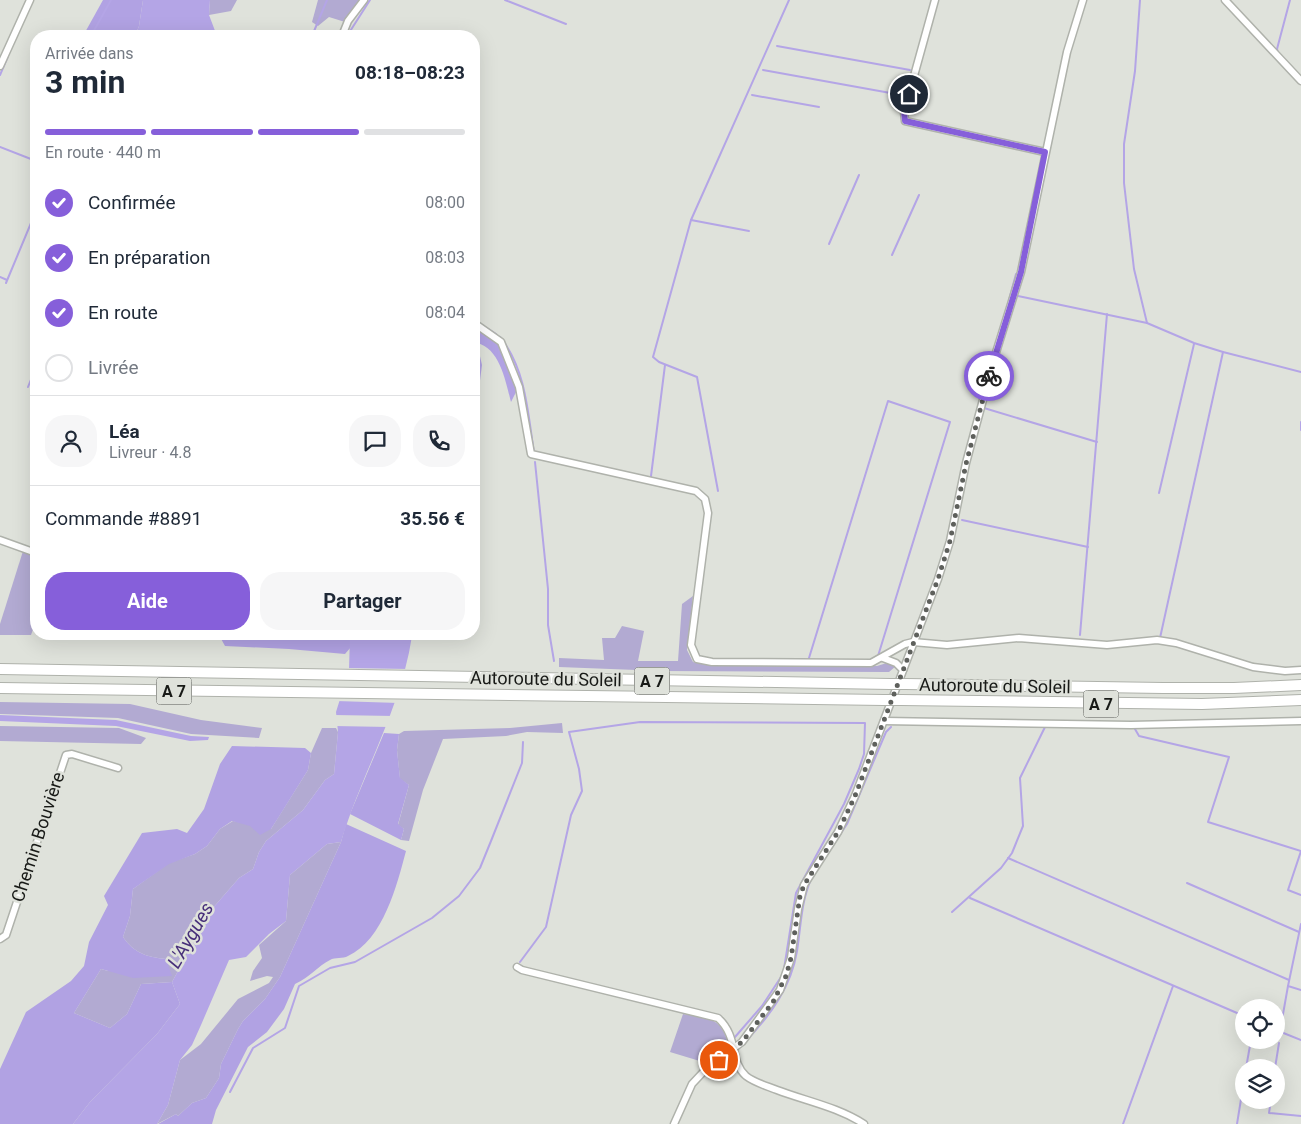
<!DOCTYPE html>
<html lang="fr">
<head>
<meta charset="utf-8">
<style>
	body { margin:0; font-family:Roboto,sans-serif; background:#f6f6f7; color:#1f2937; height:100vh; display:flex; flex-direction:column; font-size:19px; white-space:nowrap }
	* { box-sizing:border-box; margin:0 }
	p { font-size:16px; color:#747a83 }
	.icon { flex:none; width:28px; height:28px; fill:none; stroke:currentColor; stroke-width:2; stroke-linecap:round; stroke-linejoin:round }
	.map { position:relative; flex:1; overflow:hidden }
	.sheet { position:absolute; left:30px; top:30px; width:450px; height:610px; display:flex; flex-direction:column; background:#fff; border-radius:20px; box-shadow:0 5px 20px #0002 }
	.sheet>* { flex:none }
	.fabs { position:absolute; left:1235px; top:999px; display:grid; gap:10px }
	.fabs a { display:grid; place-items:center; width:50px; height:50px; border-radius:50%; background:#fff; box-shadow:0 5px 20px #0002; font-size:25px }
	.pin { position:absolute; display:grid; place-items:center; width:42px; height:42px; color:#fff; margin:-21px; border:2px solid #fff; border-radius:50%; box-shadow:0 1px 5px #0007 }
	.courier { position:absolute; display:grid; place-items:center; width:50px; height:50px; margin:-25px; border:4px solid #865fda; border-radius:50%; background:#fff; color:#222; box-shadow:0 1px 6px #0007 }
	.overview em { font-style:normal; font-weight:700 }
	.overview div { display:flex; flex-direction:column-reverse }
	.overview { display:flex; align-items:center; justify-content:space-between; height:85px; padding:0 15px }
	h1 { font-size:32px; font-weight:700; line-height:38px }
	.bar { display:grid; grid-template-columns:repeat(4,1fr); gap:8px 5px; align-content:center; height:60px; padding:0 15px }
	.bar i { height:6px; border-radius:4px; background:#e0e1e3 }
	.bar .active { background:#865fda }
	.bar p { grid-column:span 4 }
	.line { display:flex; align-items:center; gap:12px; padding:0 15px; border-top:1px solid #e0e1e3 }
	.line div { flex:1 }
	.round { display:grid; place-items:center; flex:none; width:52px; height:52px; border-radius:20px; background:#f6f6f7 }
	ol { padding:0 15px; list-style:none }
	li { display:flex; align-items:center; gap:15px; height:55px }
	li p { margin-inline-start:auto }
	li .icon { padding:5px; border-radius:50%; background:#865fda; color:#fff; stroke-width:4 }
	li:last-child { color:#747a83 }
	li i { width:28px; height:28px; border:2px solid #e0e1e3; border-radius:50% }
	.cta { display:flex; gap:10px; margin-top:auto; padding:10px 15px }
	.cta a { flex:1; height:58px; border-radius:20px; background:#865fda; color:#fff; font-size:20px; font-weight:700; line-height:58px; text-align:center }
	.cta a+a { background:#f6f6f7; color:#1f2937 }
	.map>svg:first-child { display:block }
	.green { fill:#b2aad2 }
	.forest { fill:#b1a2e3 }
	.water { fill:#b4a5e6 }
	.pier { fill:#dfe2db }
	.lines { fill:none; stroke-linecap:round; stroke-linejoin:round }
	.stream { stroke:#b4a5e6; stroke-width:2 }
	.minor-casing { stroke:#afb2ab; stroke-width:9 }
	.highway-casing { stroke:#afb2ab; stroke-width:12 }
	.minor { stroke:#fff; stroke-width:6 }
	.highway { stroke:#fff; stroke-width:10 }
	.highway-bridge-casing { stroke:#afb2ab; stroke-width:12; stroke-linecap:butt }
	.highway-bridge { stroke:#fff; stroke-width:10 }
	.done { stroke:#5e605c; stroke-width:5; stroke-dasharray:0 9 }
	.route { stroke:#865fda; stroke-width:6 }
	.labels { text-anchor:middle; stroke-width:5; stroke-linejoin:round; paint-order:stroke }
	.shield { fill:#dfe2db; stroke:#545652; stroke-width:1 }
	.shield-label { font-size:16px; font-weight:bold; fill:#181a17 }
	.street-label { font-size:18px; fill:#181a17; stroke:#dfe2db }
	.water-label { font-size:19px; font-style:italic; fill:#472f7a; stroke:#dfe2db }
</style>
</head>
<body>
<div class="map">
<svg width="1301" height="1124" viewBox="0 0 1301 1124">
	<rect width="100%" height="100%" fill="#dfe2db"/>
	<g class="green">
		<polygon points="210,0 237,0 231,11 209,15"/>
		<polygon points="318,0 362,0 345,22 329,17 318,26 312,22"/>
		<polygon points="23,551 36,556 36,621 31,635 0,635 0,624"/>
		<polygon points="693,596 687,650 693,662 707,665 877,666 890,662 896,666 889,672 662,671 559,667 559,658 604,660 602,638 615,638 622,626 644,631 638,661 678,661 682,604"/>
		<polygon points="0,702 130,704 201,720 262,728 259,738 191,734 118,718 0,714"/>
		<polygon points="562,723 563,733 527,732 506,736 443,739 423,790 409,841 401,840 404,829 398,825 409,785 400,779 397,750 399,734 404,731 510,728"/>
		<polygon points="0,726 119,728 146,738 141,744 0,741"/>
		<path d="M322 728H336L338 732 334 774 325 780 303 810 266 841 259 852 253 869 239 878 212 909 172 982 141 984 127 1014 110 1028 74 1013 101 969 108 971 166 959C147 957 134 953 123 937L130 916 133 889 169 863 195 854 207 846 220 829 233 821 271 829 308 770 311 753Z"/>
		<polygon points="341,842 280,977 265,999 243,1021 238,1029 221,1064 219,1078 206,1098 192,1103 178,1116 176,1114 157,1124 168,1105 180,1060 201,1044 238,999 269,983 273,977 267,976 250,981 253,971 262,958 259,945 286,921 290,875 327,844"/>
		<path d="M683 1014C707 1018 722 1017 728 1044L703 1062 670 1052Z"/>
	</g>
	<g class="forest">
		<polygon points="103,0 143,0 139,26 135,36 83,36"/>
		<path d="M474 326 498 344 517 390 511 402C506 383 500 348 477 343L482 365 474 427 476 438 474 441Z"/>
		<polygon points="350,634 351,647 345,654 289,649 225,646 219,635"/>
		<polygon points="384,733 399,734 397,750 400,778 409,785 398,824 404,829 401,840 350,814"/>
		<path d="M232 746 305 748 311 753 308 770 280 815 271 829 260 835 250 826 232 821 220 829 207 846 195 854 169 864 133 889 130 916 123 937C134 953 147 957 166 959L172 976 133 978 101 969 74 1013 110 1028 127 1014 141 984 172 982 180 1004 157 1034 90 1102 73 1124H0V1069L26 1012 71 981 84 966 89 942 108 905 104 896 142 833 177 829 187 833 204 809 220 764Z"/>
		<path d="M346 824 406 851C397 885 383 940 348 956 343 959 335 957 330 960 318 966 310 977 295 984L284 1009 267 1032 248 1047 216 1110 212 1124H158L176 1114 178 1116 192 1103 206 1098 219 1078 221 1064 238 1029 243 1021 265 999 280 977 341 842Z"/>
	</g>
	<g class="water">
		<polygon points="143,0 210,0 209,15 217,36 135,36 139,26"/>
		<path d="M350 634H412V636C401 709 362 772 341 842L327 844 290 875 286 921 269 934 246 957 229 960 201 1025 192 1045 180 1060 168 1105 157 1124H73L90 1102 157 1034 180 1004 172 982 212 909 239 878 253 869 259 852 266 841 303 810 325 780 334 774 338 732 336 712 349 670Z"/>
		<polygon points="0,715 116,720 191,736 209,737 208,740 190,741 116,726 0,721"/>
	</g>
	<g class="pier">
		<polygon points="346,668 409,669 399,703 336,701"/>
		<polygon points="334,715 394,716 389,727 334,726"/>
	</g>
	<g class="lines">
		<g class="stream">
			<polyline points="505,0 566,24"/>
			<polyline points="1140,0 1135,71 1124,144 1124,183 1134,269 1147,323 1194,343 1223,352 1160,638"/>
			<polyline points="91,36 111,0"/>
			<polyline points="312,36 327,0"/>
			<polyline points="347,36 370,0"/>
			<polyline points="777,46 910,70"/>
			<polyline points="1278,53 1277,49 1290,0"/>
			<polyline points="763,70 907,96"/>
			<polyline points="0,75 8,56"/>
			<polyline points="752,95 819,107"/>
			<polyline points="0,147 36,161"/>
			<polyline points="691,220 749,231"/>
			<polyline points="829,244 859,175"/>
			<polyline points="892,255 919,195"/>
			<polyline points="0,277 7,280"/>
			<polyline points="6,283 36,211"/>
			<polyline points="1018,296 1147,323"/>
			<polyline points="1009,300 1016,274"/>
			<polyline points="479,323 496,334"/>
			<path d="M500 337C526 369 528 414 534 453"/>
			<polyline points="1223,352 1301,372"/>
			<polyline points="28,387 36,367"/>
			<polyline points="984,408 1097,442"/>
			<polyline points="1301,422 1301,430"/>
			<polyline points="535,462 548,589 548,625 554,661"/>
			<polyline points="651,476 665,365"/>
			<polyline points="718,491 697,377 659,362 653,357 691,220 789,0"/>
			<polyline points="1159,493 1194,344"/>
			<polyline points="962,520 1088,547"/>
			<polyline points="1080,635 1107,314"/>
			<polyline points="809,658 888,401 950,422 878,656"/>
			<polyline points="1135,729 1139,736 1229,757 1208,822 1301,851"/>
			<polyline points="1301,851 1288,890 1301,895"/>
			<polyline points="1008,858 1289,980"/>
			<polyline points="823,860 847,824 886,732 891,727"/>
			<polyline points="1187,883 1299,932"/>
			<polyline points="970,898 1244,1016"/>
			<polyline points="952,912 1001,868 1012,853 1023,826 1020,778 1045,727"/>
			<polyline points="1301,924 1288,986 1301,990"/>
			<polyline points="520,962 546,927 571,815 582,791 579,769 569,732 640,722 865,723 864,754 859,769 844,804 796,893 784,969"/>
			<polyline points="1276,1030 1301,1040"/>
			<polyline points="1280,1031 1288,986"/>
			<polyline points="735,1037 762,1006 783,974"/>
			<path d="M747 1040C771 1014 791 987 797 951 801 926 801 902 811 879"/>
			<polyline points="713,1067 732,1056"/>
			<polyline points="1246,1068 1251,1040"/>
			<polyline points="1275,1068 1279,1043"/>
			<polyline points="230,1092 253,1048 285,1028 299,986 330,968 355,962 432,918 459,896 480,868 491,841 522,763 523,742"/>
			<polyline points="1271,1100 1269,1113 1301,1116"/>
			<polyline points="1123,1124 1173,986"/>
			<polyline points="1237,1124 1244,1081"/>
		</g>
		<defs>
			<g id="minor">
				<polyline points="935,0 904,112 905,121 1045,152"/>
				<polyline points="1225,0 1301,81"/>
				<polyline points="342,36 348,21 364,0"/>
				<polyline points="0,66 30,0"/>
				<polyline points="474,323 501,342 519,387 531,454 696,491 705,499 708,513 691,645 697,659 712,662 871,663 905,644 913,642 947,645 1019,638 1107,645 1157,640 1176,643 1253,667 1285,671 1301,670"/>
				<polyline points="0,540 36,553"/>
				<polyline points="883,658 896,663 903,670"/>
				<polyline points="884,721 1131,725 1301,721"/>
				<polyline points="0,939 6,935 66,755 72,754 118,768"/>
				<path d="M517 967 522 970 718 1018C739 1037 729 1061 746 1076 755 1083 767 1086 777 1090 806 1101 838 1107 864 1124"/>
				<polyline points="674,1124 692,1084 707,1068 742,1042 780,990 791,958 798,909 804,885 838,832 855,796 938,579 950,541 966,463 994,359 1021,272 1067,52 1083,0"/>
			</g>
			<g id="highway">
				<polyline points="0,669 890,684"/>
				<polyline points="906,684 1163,688 1234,688 1301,685"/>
				<polyline points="0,688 884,700"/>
				<polyline points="901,700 1202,704 1301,700"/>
			</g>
		</defs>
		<use href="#minor" class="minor-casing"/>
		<use href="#highway" class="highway-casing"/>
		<use href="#minor" class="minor"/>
		<use href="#highway" class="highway"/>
		<defs>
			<g id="highway-bridge">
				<polyline points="890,684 906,684"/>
				<polyline points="884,700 901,700"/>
			</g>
		</defs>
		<use href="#highway-bridge" class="highway-bridge-casing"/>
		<use href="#highway-bridge" class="highway-bridge"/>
	</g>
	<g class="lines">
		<polyline class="done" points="719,1060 742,1042 773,1002 786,976 791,958 800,896 804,885 838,832 855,796 938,579 950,541 966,464 989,376"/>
		<polyline class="route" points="909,94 904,112 905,121 1045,152 1021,272 989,376"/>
	</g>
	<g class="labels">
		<g class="shield">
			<rect x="634.5" y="667.5" width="35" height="27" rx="4"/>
			<rect x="156.5" y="677.5" width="35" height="27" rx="4"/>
			<rect x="1083.5" y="690.5" width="35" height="27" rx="4"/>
		</g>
		<g class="shield-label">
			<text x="652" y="687">A 7</text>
			<text x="174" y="697">A 7</text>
			<text x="1101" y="710">A 7</text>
		</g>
		<g class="street-label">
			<text transform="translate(546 679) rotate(1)" y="6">Autoroute du Soleil</text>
			<text transform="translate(995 686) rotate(1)" y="6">Autoroute du Soleil</text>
			<text transform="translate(38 837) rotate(-72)" y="6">Chemin Bouvière</text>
		</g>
		<g class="water-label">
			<text transform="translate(190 935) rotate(-60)" y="7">L'Aygues</text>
		</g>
	</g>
</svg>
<div class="fabs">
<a><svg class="icon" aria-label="locate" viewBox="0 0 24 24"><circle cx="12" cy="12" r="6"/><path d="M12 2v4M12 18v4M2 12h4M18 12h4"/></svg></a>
<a><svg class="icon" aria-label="layers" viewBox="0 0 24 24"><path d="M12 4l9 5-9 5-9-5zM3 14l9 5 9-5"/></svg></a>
</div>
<div class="pin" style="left:719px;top:1060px;background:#ea580c"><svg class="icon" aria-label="bag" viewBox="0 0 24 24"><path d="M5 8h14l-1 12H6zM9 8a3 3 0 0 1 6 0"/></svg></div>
<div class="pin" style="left:909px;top:94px;background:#1f2937"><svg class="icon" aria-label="home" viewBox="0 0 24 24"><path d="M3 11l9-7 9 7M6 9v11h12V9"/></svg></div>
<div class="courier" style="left:989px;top:376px"><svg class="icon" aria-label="bike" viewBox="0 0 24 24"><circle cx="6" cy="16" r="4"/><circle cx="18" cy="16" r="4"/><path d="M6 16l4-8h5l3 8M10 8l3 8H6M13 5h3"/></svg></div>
<section class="sheet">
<div class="overview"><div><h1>3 min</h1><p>Arrivée dans</p></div><em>08:18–08:23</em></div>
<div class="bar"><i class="active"></i><i class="active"></i><i class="active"></i><i></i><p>En route · 440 m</p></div>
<ol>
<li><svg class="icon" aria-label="check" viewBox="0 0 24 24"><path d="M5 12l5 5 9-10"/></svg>Confirmée<p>08:00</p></li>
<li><svg class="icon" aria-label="check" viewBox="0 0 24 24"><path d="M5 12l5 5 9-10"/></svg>En préparation<p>08:03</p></li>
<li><svg class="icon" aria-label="check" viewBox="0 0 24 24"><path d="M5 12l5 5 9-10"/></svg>En route<p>08:04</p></li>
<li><i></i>Livrée</li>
</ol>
<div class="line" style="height:90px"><a class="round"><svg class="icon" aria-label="person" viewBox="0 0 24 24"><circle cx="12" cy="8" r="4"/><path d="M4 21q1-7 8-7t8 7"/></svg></a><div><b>Léa</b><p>Livreur · 4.8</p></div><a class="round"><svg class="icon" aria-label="chat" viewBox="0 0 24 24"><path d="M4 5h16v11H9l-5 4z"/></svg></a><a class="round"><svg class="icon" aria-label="phone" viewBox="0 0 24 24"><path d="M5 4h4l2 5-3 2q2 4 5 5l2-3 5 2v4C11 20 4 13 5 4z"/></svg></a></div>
<div class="line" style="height:65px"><div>Commande #8891</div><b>35.56 €</b></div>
<div class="cta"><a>Aide</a><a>Partager</a></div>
</section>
</div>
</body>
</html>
